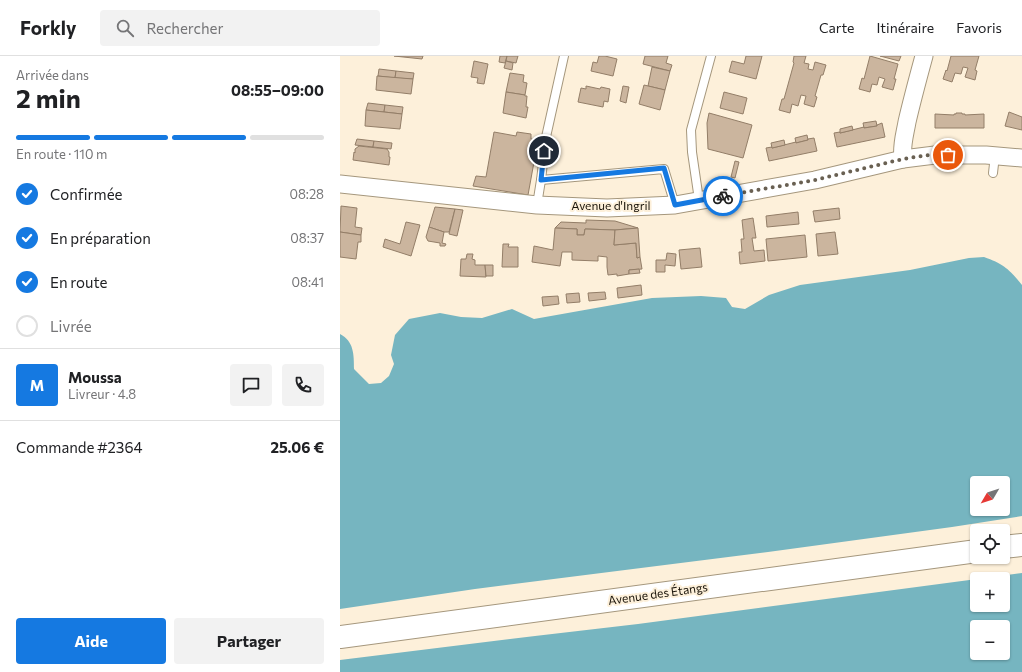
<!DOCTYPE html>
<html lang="fr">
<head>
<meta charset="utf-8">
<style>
	body { margin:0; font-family:Commissioner,sans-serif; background:#f2f2f2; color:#202124; height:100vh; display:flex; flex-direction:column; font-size:15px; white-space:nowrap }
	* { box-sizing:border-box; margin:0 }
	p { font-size:13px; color:#757577 }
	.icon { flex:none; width:22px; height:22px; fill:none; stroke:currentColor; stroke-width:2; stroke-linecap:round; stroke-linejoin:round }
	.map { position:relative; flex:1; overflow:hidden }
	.side { display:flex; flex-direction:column; background:#fff; width:340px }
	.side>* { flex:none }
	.needle { width:26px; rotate:231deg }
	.tools { position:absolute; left:630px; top:420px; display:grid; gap:8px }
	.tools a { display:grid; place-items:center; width:40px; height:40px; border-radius:4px; background:#fff; box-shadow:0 1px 3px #0004; font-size:20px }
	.pin { position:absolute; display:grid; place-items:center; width:34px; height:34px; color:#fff; margin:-17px; border:2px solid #fff; border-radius:50%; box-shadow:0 1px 4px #0007 }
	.courier { position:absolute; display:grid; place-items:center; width:40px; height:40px; margin:-20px; border:3px solid #1579e1; border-radius:50%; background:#fff; color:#222; box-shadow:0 1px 5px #0007 }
	.head em { font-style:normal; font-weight:700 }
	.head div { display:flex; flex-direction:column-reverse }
	.head { display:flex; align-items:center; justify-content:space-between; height:68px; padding:0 16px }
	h1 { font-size:26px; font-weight:700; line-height:30px }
	.bar { display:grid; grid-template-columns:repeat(4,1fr); gap:6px 4px; align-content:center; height:48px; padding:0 16px }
	.bar i { height:5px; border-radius:3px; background:#e0e0e0 }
	.bar .selected { background:#1579e1 }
	.bar p { grid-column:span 4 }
	.line { display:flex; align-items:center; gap:10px; padding:0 16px; border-top:1px solid #e0e0e0 }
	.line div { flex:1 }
	.round { display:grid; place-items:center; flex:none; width:42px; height:42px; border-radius:4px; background:#f2f2f2 }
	ol { padding:0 16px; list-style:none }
	li { display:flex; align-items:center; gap:12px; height:44px }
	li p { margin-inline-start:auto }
	li .icon { padding:4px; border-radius:50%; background:#1579e1; color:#fff; stroke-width:4 }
	li:last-child { color:#757577 }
	li i { width:22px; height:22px; border:2px solid #e0e0e0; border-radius:50% }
	.cta { display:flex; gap:8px; margin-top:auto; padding:8px 16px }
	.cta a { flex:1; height:46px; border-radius:4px; background:#1579e1; color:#fff; font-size:16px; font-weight:700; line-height:46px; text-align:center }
	.cta a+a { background:#f2f2f2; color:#202124 }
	header { display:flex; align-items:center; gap:24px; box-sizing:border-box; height:56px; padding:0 20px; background:#fff; border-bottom:1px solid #e0e0e0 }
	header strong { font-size:19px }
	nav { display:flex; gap:22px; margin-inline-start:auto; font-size:14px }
	.search { width:280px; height:36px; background:#f2f2f2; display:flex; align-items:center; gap:10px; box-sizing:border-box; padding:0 14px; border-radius:4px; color:#757577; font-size:15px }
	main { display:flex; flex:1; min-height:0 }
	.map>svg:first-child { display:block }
	.water { fill:#76b5c0; fill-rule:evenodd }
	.building { fill:#cbb59e; stroke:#937e68 }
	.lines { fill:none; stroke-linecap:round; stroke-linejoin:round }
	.lane-casing { stroke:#a5977d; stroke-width:10 }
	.street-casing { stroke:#a5977d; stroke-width:19 }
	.secondary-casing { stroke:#a5977d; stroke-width:24 }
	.lane { stroke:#fff; stroke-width:8 }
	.street { stroke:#fff; stroke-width:17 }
	.secondary { stroke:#fff; stroke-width:22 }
	.done { stroke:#696052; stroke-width:4; stroke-dasharray:0 7.2 }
	.route { stroke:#1579e1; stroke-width:5 }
	.labels { text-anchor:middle; stroke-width:4; stroke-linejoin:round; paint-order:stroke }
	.street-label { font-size:12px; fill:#191309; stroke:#fdf0da }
</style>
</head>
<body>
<header>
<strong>Forkly</strong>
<div class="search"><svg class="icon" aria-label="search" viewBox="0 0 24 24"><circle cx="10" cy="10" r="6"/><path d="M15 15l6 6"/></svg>Rechercher</div>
<nav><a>Carte</a><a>Itinéraire</a><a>Favoris</a></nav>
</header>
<main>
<section class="side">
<div class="head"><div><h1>2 min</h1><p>Arrivée dans</p></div><em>08:55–09:00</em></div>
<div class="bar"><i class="selected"></i><i class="selected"></i><i class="selected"></i><i></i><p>En route · 110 m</p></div>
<ol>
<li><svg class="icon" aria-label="check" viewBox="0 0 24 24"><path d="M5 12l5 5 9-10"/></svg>Confirmée<p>08:28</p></li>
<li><svg class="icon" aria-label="check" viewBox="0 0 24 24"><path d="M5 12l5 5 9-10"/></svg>En préparation<p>08:37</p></li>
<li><svg class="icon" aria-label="check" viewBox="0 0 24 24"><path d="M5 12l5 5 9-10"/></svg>En route<p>08:41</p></li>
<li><i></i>Livrée</li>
</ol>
<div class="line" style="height:72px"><b class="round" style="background:#1579e1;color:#fff">M</b><div><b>Moussa</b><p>Livreur · 4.8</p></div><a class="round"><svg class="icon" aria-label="chat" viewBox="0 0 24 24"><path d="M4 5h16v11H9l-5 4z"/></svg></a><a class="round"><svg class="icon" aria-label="phone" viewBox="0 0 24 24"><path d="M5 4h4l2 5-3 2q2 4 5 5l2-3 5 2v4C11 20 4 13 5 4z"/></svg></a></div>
<div class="line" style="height:52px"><div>Commande #2364</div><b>25.06 €</b></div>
<div class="cta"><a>Aide</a><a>Partager</a></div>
</section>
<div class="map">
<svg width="682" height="616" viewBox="0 0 682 616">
	<rect width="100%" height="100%" fill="#fdf0da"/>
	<g class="water">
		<path d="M644 201C664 208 670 214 682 229V460L612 471 428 496 135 533 0 553V278C14 285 14 299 14 313L29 328 41 327 49 320 54 308 51 299 55 279 69 263 100 257 121 261 142 262 172 253 194 263 312 242 361 240 386 242 392 251 405 253 429 239 460 229 570 214 629 202ZM637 427H663V453H637Z"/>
		<path d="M682 517V616H0V604L195 580 298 568 637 523V549H663V523H637ZM637 571H663V597H637Z"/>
	</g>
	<g class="building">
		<polygon points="54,0 83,0 82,3"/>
		<polygon points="160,0 167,0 165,7 159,6"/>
		<polygon points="167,0 178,0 176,7 166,5"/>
		<polygon points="259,0 265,0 277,3 273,20 251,15 253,6 257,7"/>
		<polygon points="305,0 328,0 326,7 332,9 330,15 303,8"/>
		<polygon points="406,0 422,0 416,23 389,16 392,5 404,8"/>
		<polygon points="454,0 466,0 464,7 469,8 468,13 473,14 475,6 486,9 483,19 481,19 475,40 477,41 474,51 464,48 466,40 461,39 458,50 452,48 450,57 439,54 442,43 444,43 454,7 453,6"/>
		<polygon points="530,0 558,8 554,23 556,23 553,34 542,31 545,23 539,21 537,29 532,28 530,36 519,33 522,22 524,23"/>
		<polygon points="540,0 561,0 559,5"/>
		<polygon points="611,0 639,0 635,14 637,15 635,24 625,21 628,12 623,11 621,18 615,17 612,26 603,23 606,14 607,15"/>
		<polygon points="134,5 148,8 144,28 137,27 138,22 131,21"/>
		<polygon points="166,5 173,7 172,14 164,12"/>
		<polygon points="312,11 330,15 325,34 308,30"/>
		<polygon points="39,13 56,15 55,22 38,20"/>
		<polygon points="56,15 74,17 73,23 55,22"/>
		<polygon points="170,17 184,19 183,26 187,27 185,39 166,36"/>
		<polygon points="37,20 73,23 71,38 36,34"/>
		<polygon points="304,29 325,34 320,54 299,48"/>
		<polygon points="246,30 260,33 261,31 270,33 268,46 264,45 263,51 238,46 241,32 246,33"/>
		<polygon points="283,30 289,31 286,47 280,45"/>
		<polygon points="166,36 185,39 185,40 187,40 186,51 188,51 186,62 163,57"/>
		<polygon points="384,36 407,42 403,58 380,52"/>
		<polygon points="28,47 45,49 44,56 26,54"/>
		<polygon points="45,49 63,51 62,58 44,56"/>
		<polygon points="26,54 62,58 60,73 25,70"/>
		<polygon points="669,56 682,61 682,74 665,70"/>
		<polygon points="369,57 412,69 403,102 368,93 367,67"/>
		<polygon points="616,57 622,57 622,58 625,58 625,59 644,58 644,72 595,72 595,58 614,59 614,58 616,58"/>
		<polygon points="536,65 537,70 524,72 523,67"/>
		<polygon points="542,67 545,81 497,91 494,77 500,76 500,77 524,71 524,72 537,70 537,69"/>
		<polygon points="512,70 513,74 500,77 500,73"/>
		<polygon points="154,76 176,80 177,76 191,78 191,83 198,84 188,139 133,130 136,120 146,121"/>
		<polygon points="467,79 468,84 456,87 455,82"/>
		<polygon points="474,82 477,95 429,105 426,92 432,91 432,92 456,86 456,87 468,84 468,83"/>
		<polygon points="17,83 34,85 33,91 15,89"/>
		<polygon points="444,84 445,89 432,92 431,87"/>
		<polygon points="34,85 52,87 51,93 33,91"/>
		<polygon points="19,90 47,93 49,96 49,101 50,101 49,109 13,104 14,96 15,97 15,93"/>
		<polygon points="395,105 399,106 395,122 391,121"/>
		<polygon points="1,150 17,152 15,171 22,172 21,179 0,176"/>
		<polygon points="95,151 115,153 109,176 104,176 89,171"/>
		<polygon points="499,152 500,163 475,166 473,155"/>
		<polygon points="115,153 123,154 117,180 109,178"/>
		<polygon points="458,156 459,168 427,171 426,160"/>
		<polygon points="413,162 416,182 412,182 414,195 424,194 425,205 400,208 399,196 402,196 401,183 404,183 402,164"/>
		<polygon points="246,164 275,165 298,172 275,174 245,173 244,179 237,179 237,173 215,172 221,166 246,167"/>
		<polygon points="66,166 80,169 71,200 43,191 45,183 60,188"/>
		<polygon points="89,171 104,176 102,187 106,188 105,190 100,190 100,187 88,185 86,181"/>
		<polygon points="215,172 237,173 237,179 244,179 245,173 275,174 274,189 296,187 297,202 300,201 302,213 289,214 289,218 277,220 277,218 268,219 267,211 267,201 258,200 258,205 232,204 232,196 222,196 220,210 192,206 194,190 213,194"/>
		<polygon points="298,172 300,201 297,202 296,187 274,189 275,174"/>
		<polygon points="0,176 21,179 21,186 18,186 16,203 0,201"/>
		<polygon points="495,176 498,198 478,200 476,178"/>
		<polygon points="465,179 467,201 428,205 426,183"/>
		<polygon points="163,188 169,188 168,191 178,191 178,211 162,211"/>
		<polygon points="360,192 362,211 341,213 339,194"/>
		<polygon points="327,197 336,198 335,210 325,209 325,216 316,216 316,204 326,204"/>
		<polygon points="127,198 133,198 132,203 135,204 135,209 145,209 146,221 120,220 121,203 126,203"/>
		<polygon points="145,209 153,209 153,220 146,220"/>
		<polygon points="299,213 300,217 289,218 289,214"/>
		<polygon points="301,229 302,239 278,242 277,232"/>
		<polygon points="265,236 266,243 249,245 248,237"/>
		<polygon points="239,237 240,246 227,247 226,238"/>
		<polygon points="218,240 219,248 203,250 202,241"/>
	</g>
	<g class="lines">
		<defs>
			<g id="lane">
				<polyline points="653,117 655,99"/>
				<polyline points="201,124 324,113 335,149"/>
				<polyline points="359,144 352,96 351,74 371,0"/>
				<polyline points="197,149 201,124 206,81 224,0"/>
			</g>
			<g id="street">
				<path d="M563 103C561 90 565 78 567 66 572 44 578 22 584 0"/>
				<polyline points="0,128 197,149 267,152 335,149 475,124 563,103 595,99 646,99 682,102"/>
			</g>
			<g id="secondary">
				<polyline points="663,491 682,489"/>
				<polyline points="0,581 637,495"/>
			</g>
		</defs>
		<use href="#lane" class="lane-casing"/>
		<use href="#street" class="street-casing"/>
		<use href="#secondary" class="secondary-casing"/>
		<use href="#lane" class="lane"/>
		<use href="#street" class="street"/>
		<use href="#secondary" class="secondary"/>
	</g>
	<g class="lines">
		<polyline class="done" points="383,140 475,124 563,103 595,98 608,99"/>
		<polyline class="route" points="204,95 201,124 324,112 335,149 383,140"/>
	</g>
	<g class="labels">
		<g class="street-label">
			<text x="271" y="154">Avenue d'Ingril</text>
			<text transform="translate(318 538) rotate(-8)" y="4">Avenue des Étangs</text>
		</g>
	</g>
</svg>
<div class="tools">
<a><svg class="needle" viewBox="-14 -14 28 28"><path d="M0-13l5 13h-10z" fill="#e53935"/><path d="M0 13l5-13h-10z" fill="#757577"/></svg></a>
<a><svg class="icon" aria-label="locate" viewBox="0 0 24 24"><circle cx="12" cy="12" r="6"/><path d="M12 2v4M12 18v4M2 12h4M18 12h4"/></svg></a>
<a>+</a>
<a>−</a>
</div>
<div class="pin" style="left:608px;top:99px;background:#ea580c"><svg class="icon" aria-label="bag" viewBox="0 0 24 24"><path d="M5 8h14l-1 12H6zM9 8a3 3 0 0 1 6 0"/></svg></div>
<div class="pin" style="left:204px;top:95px;background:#1f2937"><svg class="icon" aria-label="home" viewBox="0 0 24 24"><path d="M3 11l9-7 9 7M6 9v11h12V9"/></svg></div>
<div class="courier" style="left:383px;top:140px"><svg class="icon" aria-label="bike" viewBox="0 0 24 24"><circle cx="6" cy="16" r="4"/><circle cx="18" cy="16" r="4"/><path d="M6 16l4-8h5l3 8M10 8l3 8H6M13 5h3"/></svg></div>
</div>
</main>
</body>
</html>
